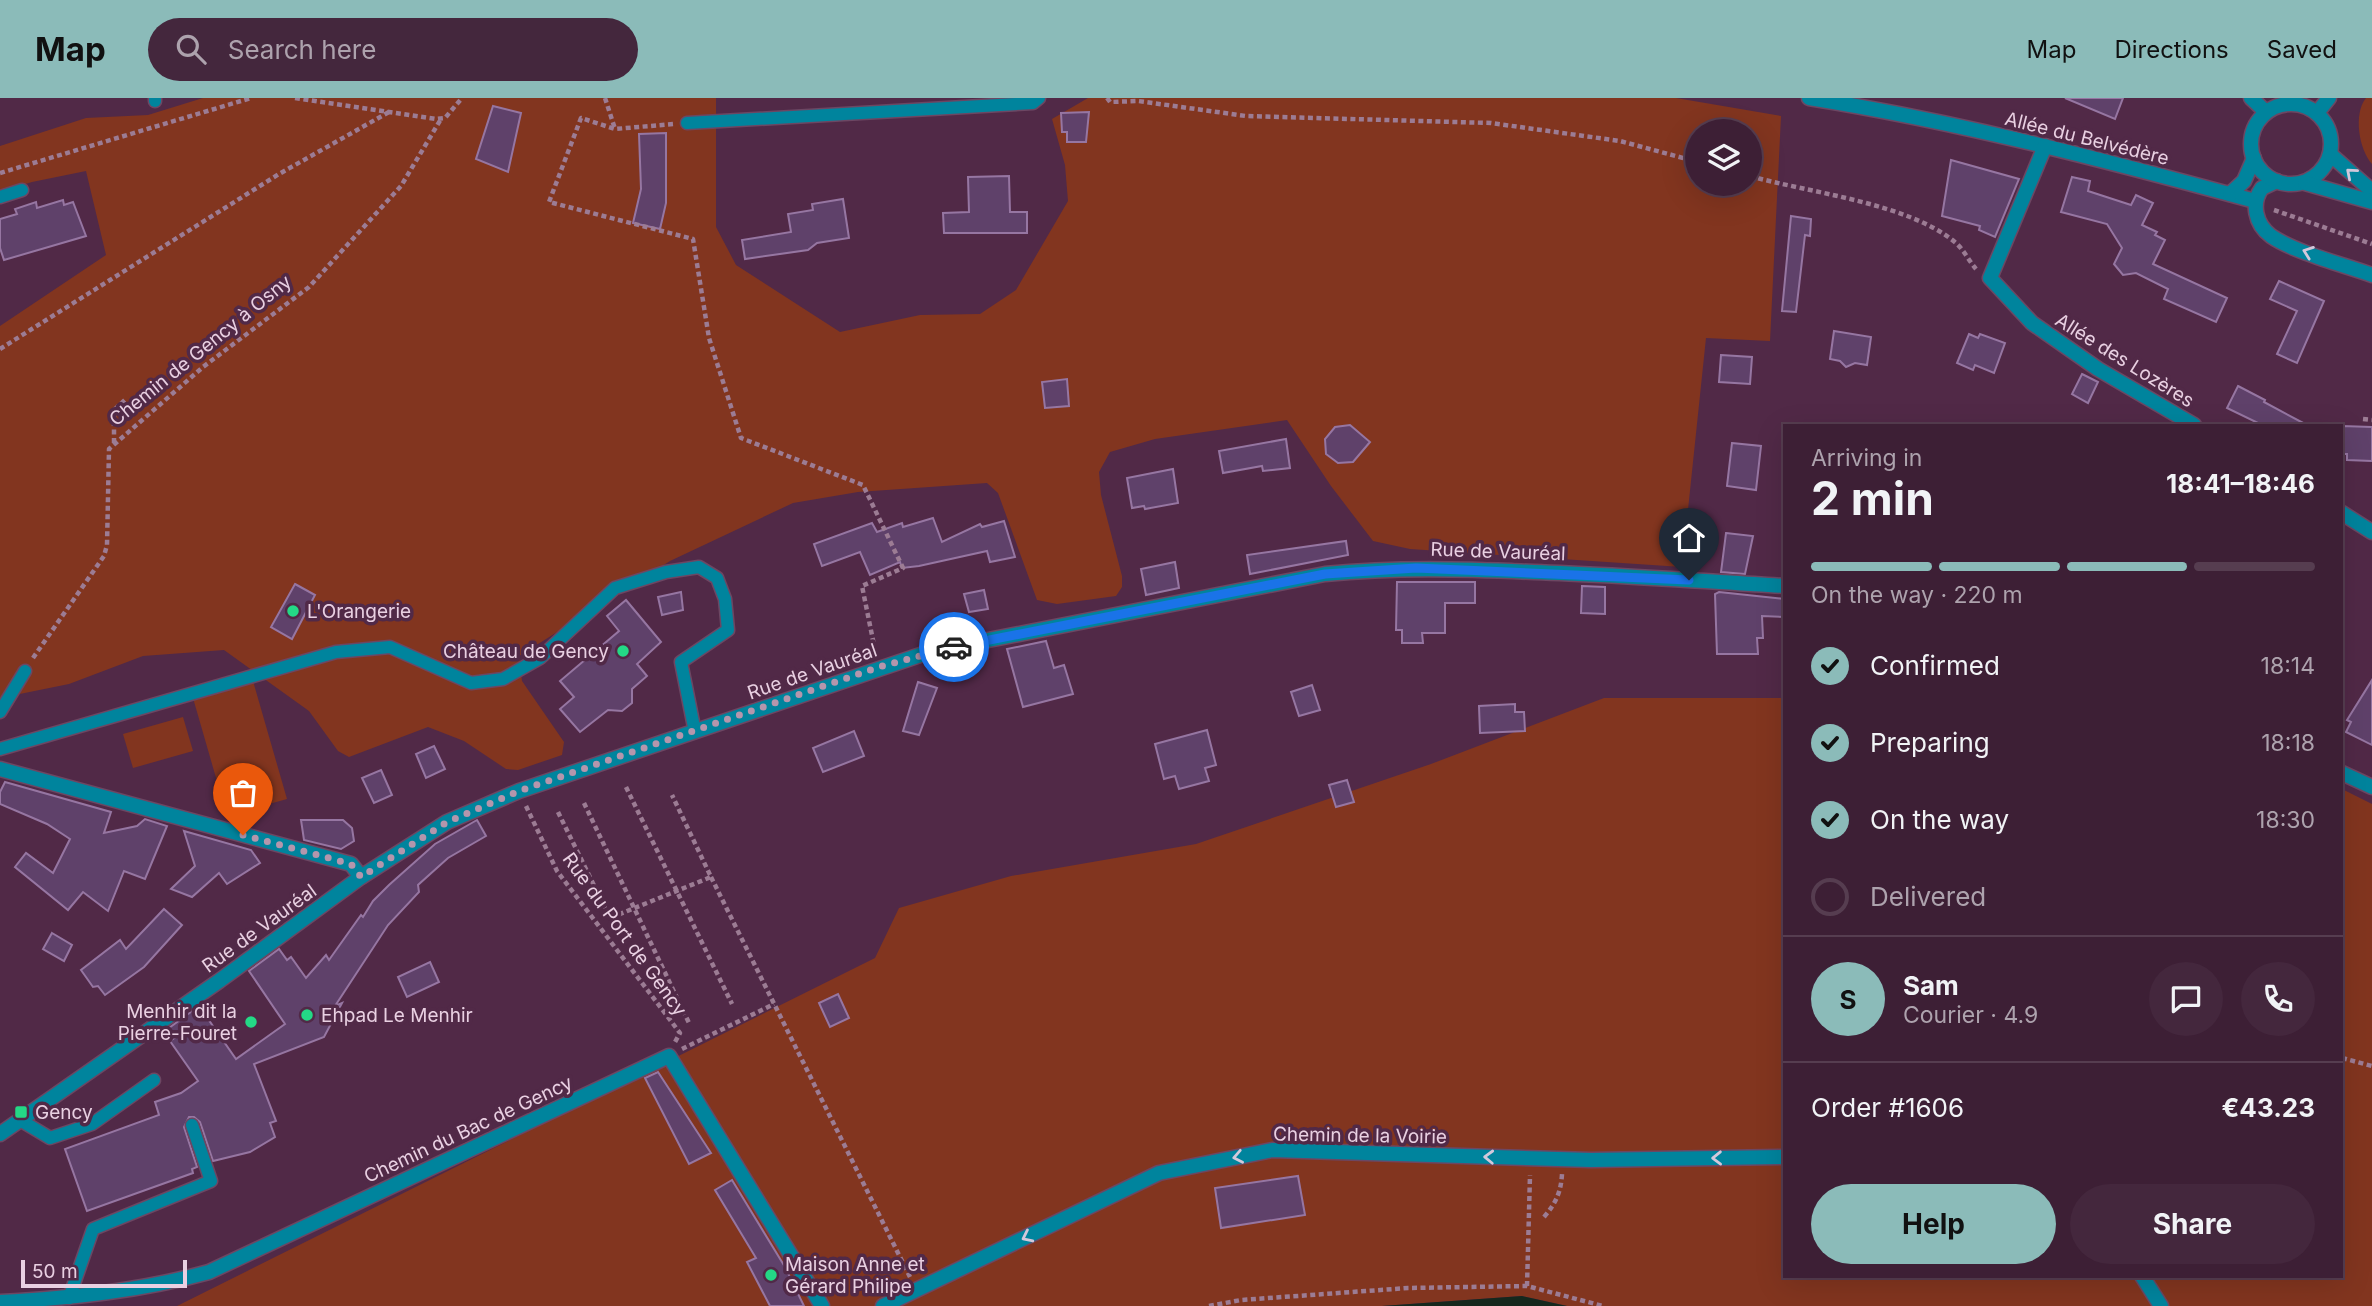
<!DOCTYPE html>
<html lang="en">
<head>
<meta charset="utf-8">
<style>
	body { margin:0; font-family:Inter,sans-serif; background:#44273d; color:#f1f3f6; height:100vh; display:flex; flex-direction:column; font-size:26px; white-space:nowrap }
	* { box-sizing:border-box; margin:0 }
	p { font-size:23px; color:#ada2ad }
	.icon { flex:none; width:38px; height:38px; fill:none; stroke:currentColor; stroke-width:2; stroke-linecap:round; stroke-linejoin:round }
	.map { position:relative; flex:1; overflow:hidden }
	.drawer { position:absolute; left:1783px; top:326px; width:560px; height:854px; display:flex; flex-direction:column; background:#3d1f35; border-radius:0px; box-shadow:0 7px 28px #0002,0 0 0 2px #563d50 }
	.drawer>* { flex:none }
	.buttons { position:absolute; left:1685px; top:21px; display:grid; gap:14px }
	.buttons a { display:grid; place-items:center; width:77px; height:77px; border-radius:50%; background:#3d1f35; box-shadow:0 7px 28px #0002,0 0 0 2px #563d50; font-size:35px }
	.scale { position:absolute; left:21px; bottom:18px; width:166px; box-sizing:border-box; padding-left:7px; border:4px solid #e9d0e2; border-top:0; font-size:19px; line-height:24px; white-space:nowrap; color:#e9d0e2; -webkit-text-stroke:5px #512947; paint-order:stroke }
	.pin { position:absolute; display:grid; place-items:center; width:60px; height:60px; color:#fff; margin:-72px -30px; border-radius:50% 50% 50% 0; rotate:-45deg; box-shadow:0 0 7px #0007 }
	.pin .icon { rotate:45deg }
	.courier { position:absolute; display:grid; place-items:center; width:70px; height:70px; margin:-35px; border:5px solid #1a73e8; border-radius:50%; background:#fff; color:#222; box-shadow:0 2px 9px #0007 }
	.headline em { font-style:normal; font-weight:700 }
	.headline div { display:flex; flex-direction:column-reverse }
	.headline { display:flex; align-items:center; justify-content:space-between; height:119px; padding:0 28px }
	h1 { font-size:46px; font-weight:700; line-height:52px }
	.bar { display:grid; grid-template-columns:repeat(4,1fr); gap:10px 7px; align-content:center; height:84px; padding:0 28px }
	.bar i { height:9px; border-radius:5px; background:#563d50 }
	.bar .on { background:#8bbbb9 }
	.bar p { grid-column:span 4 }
	.line { display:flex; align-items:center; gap:18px; padding:0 28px; border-top:2px solid #563d50 }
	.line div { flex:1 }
	.round { display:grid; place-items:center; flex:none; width:74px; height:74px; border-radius:37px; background:#44273d }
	ol { padding:0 28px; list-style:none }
	li { display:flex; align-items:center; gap:21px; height:77px }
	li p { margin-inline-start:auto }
	li .icon { padding:7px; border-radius:50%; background:#8bbbb9; color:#111; stroke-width:4 }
	li:last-child { color:#ada2ad }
	li i { width:38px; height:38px; border:4px solid #563d50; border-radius:50% }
	.cta { display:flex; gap:14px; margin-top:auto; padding:14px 28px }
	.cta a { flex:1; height:80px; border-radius:42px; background:#8bbbb9; color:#111; font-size:28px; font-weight:700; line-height:80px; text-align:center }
	.cta a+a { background:#44273d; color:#f1f3f6 }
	header { display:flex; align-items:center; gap:42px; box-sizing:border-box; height:98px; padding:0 35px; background:#8bbbb9; color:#111 }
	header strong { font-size:33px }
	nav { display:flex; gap:38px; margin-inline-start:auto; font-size:24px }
	.search { width:490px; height:63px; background:#44273d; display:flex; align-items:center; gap:18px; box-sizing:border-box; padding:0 24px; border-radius:38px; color:#ada2ad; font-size:26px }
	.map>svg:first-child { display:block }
	.green { fill:#82351f; fill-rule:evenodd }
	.water { fill:#15281d }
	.building { fill:#5f416a; stroke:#9676a2; stroke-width:2 }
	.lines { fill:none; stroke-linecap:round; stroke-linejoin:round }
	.service-casing { stroke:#6c4763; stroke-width:15 }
	.minor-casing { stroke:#6c4763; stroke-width:17 }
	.tertiary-casing { stroke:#6c4763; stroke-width:17 }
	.path { stroke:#9c7c94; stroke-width:4.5; stroke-dasharray:5 3.5; stroke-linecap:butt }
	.service { stroke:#00849d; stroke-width:12 }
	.minor { stroke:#00849d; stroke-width:14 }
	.tertiary { stroke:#00849d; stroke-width:14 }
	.oneway { stroke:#d2c8db }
	.done { stroke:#b496ac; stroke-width:7; stroke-dasharray:0 12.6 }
	.route { stroke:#1a73e8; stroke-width:9 }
	.poi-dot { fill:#24d886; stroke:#512947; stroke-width:2.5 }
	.labels { text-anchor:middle; stroke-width:7; stroke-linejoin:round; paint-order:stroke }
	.street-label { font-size:19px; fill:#e9d0e2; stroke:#512947 }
	.poi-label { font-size:19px; fill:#e9d0e2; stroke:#512947; text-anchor:start }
</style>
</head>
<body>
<header>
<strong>Map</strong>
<div class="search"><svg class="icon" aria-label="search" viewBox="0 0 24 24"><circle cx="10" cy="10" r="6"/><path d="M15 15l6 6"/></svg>Search here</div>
<nav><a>Map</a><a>Directions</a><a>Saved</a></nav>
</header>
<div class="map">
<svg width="2372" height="1208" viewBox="0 0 2372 1208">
	<rect width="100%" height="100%" fill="#512947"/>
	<g class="green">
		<path d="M203 0H716V129L736 167 840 234 920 217 980 216 1016 192 1068 103 1065 67 1052 21 1088 0H1676L1781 18 1770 243 1706 240 1682 469 1410 451 1373 443 1331 388 1287 322 1155 341 1110 354 1099 374 1101 397 1122 478V489L1116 498 1057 506 1037 502 998 395 987 385 858 394 793 405 670 463 519 558 522 583 564 644 562 657 518 672 506 671 464 643 428 629 349 659 338 653 309 613 224 552 143 558 69 586 0 600V228L106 157 86 73 32 84 0 94V48L86 20 148 17ZM1698 33H1750V86H1698Z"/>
		<path d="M2366 0H2372V66C2359 52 2353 16 2366 0Z"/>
		<polygon points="253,583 287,701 227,718 193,600"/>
		<polygon points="1604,600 1785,600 1785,1178 2342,1178 2342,691 2372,706 2372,1208 1567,1208 1522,1198 1382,1208 177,1208 875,860 899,810 1011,778 1196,746 1431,666"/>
		<polygon points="183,619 193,653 133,670 123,636"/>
	</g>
	<polygon class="water" points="1522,1198 1567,1208 1382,1208"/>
	<g class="building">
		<polygon points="2065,0 2123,0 2115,21"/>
		<polygon points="493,8 521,15 508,74 476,61"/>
		<polygon points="1089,14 1086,44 1067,44 1067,34 1062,34 1061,15"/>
		<polygon points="666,35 666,105 660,131 633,125 641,91 639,36"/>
		<polygon points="1951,62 2019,81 1995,139 1979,132 1980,128 1942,118"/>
		<polygon points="1009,78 1010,114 1027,114 1027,135 944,135 943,115 969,114 968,79"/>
		<polygon points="2072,79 2090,83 2088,93 2131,107 2136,97 2153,105 2142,127 2157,134 2155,137 2165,142 2153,166 2227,200 2216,224 2164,201 2168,191 2136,175 2123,177 2114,166 2122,150 2107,126 2061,114"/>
		<polygon points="843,101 849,140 817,145 808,152 745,161 742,142 791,134 788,116 813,112 812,106"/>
		<polygon points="63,102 64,107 73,104 86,138 4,162 0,150 0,121 17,116 15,111 36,104 37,110"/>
		<polygon points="1791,118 1811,121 1810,138 1805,137 1796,214 1782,213"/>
		<polygon points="2279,183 2324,203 2297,265 2277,256 2297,213 2270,201"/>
		<polygon points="1834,233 1871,239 1867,267 1855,265 1846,269 1840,263 1830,261"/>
		<polygon points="1969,236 1978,240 1980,236 2005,245 1994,275 1975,267 1973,272 1957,265"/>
		<polygon points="1721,257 1752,259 1750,286 1719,284"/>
		<polygon points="2082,276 2098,284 2088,305 2072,296"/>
		<polygon points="1067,281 1069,308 1045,310 1042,284"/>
		<polygon points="2238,288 2265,302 2264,304 2307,327 2262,327 2227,310"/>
		<polygon points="1350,327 1370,344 1353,364 1338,365 1326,356 1325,341 1335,329"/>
		<polygon points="2342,328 2372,329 2372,363 2347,362 2347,356 2342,356"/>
		<polygon points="1286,341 1290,370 1263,373 1262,368 1223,375 1219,353"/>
		<polygon points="1732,345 1761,348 1756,392 1727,388"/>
		<polygon points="1173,371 1178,405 1145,411 1144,408 1132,410 1127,380"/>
		<polygon points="933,420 942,444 980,426 982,429 1004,423 1015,459 990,464 987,453 919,468 902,470 900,464 870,477 860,454 822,468 814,446 872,425 877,434 902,425 903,429"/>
		<polygon points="1726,435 1753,438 1745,476 1721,474"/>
		<polygon points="1346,443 1348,457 1250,476 1247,457"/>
		<polygon points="1175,464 1179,490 1146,497 1141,471"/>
		<polygon points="1397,484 1475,484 1475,505 1445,505 1445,535 1422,535 1423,545 1402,545 1402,532 1396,532"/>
		<polygon points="295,486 315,497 292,541 271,529"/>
		<polygon points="1582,488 1605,489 1605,516 1581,515"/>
		<polygon points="984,492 988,511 969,514 964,496"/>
		<polygon points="681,494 683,512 662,517 658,499"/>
		<polygon points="1719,494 1785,501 1785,519 1762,518 1763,540 1757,540 1758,556 1717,556 1715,496"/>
		<polygon points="626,502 661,544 637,566 647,578 632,591 632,605 622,613 608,612 580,634 560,611 574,599 560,583 619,533 607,518"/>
		<polygon points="1046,543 1054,570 1064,567 1073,596 1023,609 1007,551"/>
		<polygon points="2372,582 2372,647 2346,634 2351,624 2347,622"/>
		<polygon points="918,584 937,590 919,637 903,633"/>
		<polygon points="1312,587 1320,612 1299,618 1291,594"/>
		<polygon points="1515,606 1515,614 1524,614 1525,633 1480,635 1479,608"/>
		<polygon points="1207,632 1216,667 1205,670 1209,683 1179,691 1175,678 1164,681 1155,646"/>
		<polygon points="854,633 864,658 823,674 813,650"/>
		<polygon points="434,648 445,671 426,680 416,656"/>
		<polygon points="381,672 392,697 374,705 362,680"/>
		<polygon points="1347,682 1354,704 1336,709 1329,687"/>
		<polygon points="5,684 111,714 104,735 137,728 145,721 167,728 145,781 124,773 108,813 83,794 68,812 15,769 26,755 53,775 70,741 47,726 0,706 0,694"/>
		<polygon points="301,722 343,722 352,730 354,743 341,751 304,742"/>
		<polygon points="477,722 486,738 448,760 418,787 419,794 388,827 335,908 342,905 324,939 254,966 276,1023 270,1025 275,1039 250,1054 213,1063 200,1024 194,1019 189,1019 184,1029 197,1069 192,1071 193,1075 87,1113 65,1051 159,1017 155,1004 181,995 198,983 170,943 176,939 169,930 199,908 236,961 285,926 249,873 279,851 287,862 291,859 306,880 326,857 329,862 361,817 363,819 373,803 389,787 435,746"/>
		<polygon points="184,733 251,752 260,765 227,786 219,775 192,799 171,791 195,768"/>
		<polygon points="164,811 182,827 144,869 105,897 98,888 93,889 81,872 120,842 126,851"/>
		<polygon points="52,835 72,847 64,863 43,851"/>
		<polygon points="430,864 439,884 407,899 398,879"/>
		<polygon points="838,896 849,920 830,929 819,905"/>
		<polygon points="658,974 675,1000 711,1055 689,1066 645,980"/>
		<polygon points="1298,1078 1305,1117 1221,1130 1215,1090"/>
		<polygon points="732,1082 785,1169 804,1208 770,1208 747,1164 756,1160 715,1092"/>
	</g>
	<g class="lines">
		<defs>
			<g id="service">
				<polyline points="155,3 155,0"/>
				<polyline points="687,25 1033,5 1039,0"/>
				<polyline points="0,99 22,92"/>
				<polyline points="0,614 25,573"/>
				<polyline points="0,651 336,554 390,549 471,585 503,581 540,560 615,490 666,474 699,469 717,480 725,501 728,532 681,564 695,634"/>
				<polyline points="20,1022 50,1040 92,1026 154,982"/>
				<polyline points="69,1200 93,1131 211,1083 192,1027"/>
			</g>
			<g id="minor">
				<path d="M1809 0C1960 24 2108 63 2255 103"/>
				<polyline points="2045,48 1990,180 2032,225 2098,271 2194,327"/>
				<path d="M2277 83 2262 90C2251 105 2255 126 2271 138 2294 154 2344 167 2372 177"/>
				<polyline points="2230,96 2244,83 2254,60"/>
				<polyline points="2342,415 2372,434"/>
				<polyline points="0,671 351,766 361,779"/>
				<polyline points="2142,1178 2161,1208"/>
				<path d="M0 1204C71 1200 140 1193 209 1174L669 958 822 1208"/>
				<polyline points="883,1208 1159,1075 1272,1052 1591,1062 1785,1059"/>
			</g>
			<g id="tertiary">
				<polyline points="2251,0 2266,14"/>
				<circle cx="2291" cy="46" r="40"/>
				<polyline points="2317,15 2329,0"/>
				<polyline points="2331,57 2372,93"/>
				<polyline points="2305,85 2372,104"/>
				<polyline points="2342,675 2372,689"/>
				<path d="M0 1036 219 883 361 779 447 724 519 693 932 553 1325 476C1395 469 1464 471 1534 474 1618 477 1701 483 1785 488"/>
			</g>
		</defs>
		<use href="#service" class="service-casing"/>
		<use href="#minor" class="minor-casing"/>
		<use href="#tertiary" class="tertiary-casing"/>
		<g class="path">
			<polyline points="295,0 436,21 445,20 462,0"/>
			<polyline points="605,0 615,31"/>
			<polyline points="1107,0 1110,4 1138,3 1246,18 1491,25 1620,43 1698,64"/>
			<polyline points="673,26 615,31 581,20 549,104 693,141 709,240 741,340 863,387 903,470 862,488 876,557"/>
			<polyline points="0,75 251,0"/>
			<path d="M1750 78C1810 95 1909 105 1956 145 1964 152 1969 163 1976 171"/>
			<polyline points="2274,112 2372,146"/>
			<polyline points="0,251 279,76 389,14"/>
			<polyline points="2363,321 2372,322"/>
			<polyline points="114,345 114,312 127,300"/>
			<polyline points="33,560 104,458 107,447 109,351 203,269 309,189 401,88 441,21"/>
			<polyline points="626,689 732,906"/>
			<polyline points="584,705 689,925"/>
			<polyline points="526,708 557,773 680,935 675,944"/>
			<polyline points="558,714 610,820 711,779 672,697"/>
			<polyline points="711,779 910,1179"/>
			<polyline points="682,951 774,906"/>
			<polyline points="2342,960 2372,968"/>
			<path d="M1544 1119C1556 1105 1561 1094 1562 1076"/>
			<polyline points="1527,1188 1530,1077"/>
			<polyline points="1209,1208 1241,1202 1408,1190 1527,1188 1603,1208"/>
		</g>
		<use href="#service" class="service"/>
		<use href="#minor" class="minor"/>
		<use href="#tertiary" class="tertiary"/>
	</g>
	<defs><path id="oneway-chevron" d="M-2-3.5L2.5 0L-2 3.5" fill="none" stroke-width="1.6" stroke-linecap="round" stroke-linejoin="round" transform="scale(1.75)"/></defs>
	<g class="oneway">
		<use href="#oneway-chevron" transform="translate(2351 75) rotate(-139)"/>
		<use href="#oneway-chevron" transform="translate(2308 154) rotate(-160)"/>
		<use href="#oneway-chevron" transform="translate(1238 1059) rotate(169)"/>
		<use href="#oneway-chevron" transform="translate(1489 1059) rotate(-178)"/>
		<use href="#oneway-chevron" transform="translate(1717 1060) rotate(179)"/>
		<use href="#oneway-chevron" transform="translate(1027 1139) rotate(154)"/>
	</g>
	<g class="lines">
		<polyline class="done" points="243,737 351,766 361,779 447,724 519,693 879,569 954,549"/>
		<polyline class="route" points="954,549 1325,476 1416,470 1689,482"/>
	</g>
	<g class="poi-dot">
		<circle cx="293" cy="513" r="7"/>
		<circle cx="623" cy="553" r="7"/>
		<circle cx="307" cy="917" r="7"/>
		<circle cx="251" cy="924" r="7"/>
		<rect x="14" y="1007" width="14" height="14" rx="3.5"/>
		<circle cx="771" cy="1177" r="7"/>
	</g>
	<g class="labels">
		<g class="street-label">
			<text transform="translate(2087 40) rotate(14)" y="7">Allée du Belvédère</text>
			<text transform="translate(200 252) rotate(-39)" y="7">Chemin de Gency à Osny</text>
			<text transform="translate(2125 262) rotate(32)" y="7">Allée des Lozères</text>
			<text transform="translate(1498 453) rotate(2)" y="7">Rue de Vauréal</text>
			<text transform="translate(812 573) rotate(-19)" y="7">Rue de Vauréal</text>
			<text transform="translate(259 830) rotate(-36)" y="7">Rue de Vauréal</text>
			<text transform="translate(625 836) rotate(54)" y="7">Rue du Port de Gency</text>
			<text transform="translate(468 1031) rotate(-25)" y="7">Chemin du Bac de Gency</text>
			<text transform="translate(1360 1037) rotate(1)" y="7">Chemin de la Voirie</text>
		</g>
		<g class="poi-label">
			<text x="307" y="520">L'Orangerie</text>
			<text x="609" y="560" text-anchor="end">Château de Gency</text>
			<text x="237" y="920" text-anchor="end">Menhir dit la<tspan x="237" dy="22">Pierre-Fouret</tspan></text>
			<text x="321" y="924">Ehpad Le Menhir</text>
			<text x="35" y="1021">Gency</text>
			<text x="785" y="1173">Maison Anne et<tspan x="785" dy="22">Gérard Philipe</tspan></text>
		</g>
	</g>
</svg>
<div class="buttons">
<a><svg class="icon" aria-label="layers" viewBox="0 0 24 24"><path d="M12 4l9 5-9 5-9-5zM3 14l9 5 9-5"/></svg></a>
</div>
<div class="scale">50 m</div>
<div class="pin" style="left:243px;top:737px;background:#ea580c"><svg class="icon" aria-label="bag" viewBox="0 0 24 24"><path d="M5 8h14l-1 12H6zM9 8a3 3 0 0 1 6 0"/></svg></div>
<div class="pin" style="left:1689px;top:482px;background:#1f2937"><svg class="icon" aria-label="home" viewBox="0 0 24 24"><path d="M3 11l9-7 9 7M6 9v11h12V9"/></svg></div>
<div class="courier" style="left:954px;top:549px"><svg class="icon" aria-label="car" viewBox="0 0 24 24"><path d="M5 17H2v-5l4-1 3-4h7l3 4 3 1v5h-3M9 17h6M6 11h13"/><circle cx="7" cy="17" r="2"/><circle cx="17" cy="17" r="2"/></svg></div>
<section class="drawer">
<div class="headline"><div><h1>2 min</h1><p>Arriving in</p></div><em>18:41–18:46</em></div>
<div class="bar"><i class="on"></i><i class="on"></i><i class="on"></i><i></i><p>On the way · 220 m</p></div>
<ol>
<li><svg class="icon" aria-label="check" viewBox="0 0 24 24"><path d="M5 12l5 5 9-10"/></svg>Confirmed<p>18:14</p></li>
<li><svg class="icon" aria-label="check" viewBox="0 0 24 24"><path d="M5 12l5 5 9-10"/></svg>Preparing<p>18:18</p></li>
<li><svg class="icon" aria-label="check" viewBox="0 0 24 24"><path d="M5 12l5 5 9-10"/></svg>On the way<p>18:30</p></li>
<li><i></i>Delivered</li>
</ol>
<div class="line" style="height:126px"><b class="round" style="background:#8bbbb9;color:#111">S</b><div><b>Sam</b><p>Courier · 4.9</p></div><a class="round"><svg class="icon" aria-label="chat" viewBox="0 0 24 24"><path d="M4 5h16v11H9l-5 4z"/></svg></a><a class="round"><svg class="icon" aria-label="phone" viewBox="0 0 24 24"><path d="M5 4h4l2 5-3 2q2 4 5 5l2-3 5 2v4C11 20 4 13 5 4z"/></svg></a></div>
<div class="line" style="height:91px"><div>Order #1606</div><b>€43.23</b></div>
<div class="cta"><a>Help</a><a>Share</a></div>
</section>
</div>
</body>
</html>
